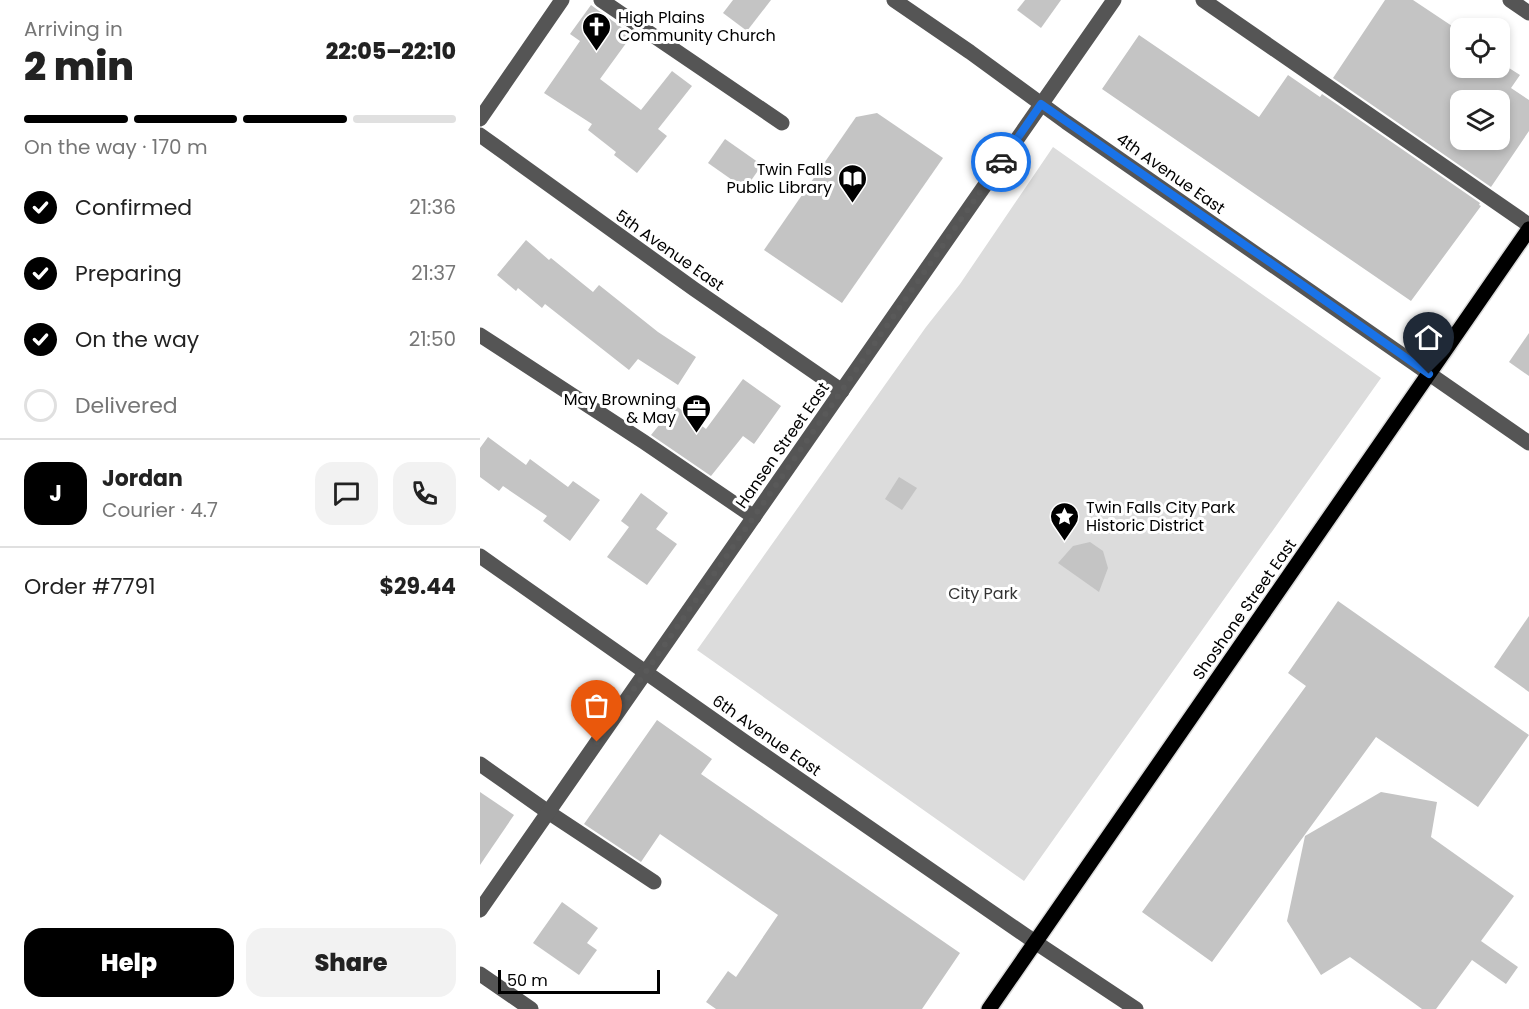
<!DOCTYPE html>
<html lang="en">
<head>
<meta charset="utf-8">
<style>
	body { margin:0; font-family:Poppins,sans-serif; background:#f2f2f2; color:#222; height:100vh; display:flex; flex-direction:column; font-size:22px; white-space:nowrap }
	* { box-sizing:border-box; margin:0 }
	p { font-size:20px; color:#767676 }
	.icon { flex:none; width:33px; height:33px; fill:none; stroke:currentColor; stroke-width:2; stroke-linecap:round; stroke-linejoin:round }
	.map { position:relative; flex:1; overflow:hidden }
	.side { display:flex; flex-direction:column; background:#fff; width:480px }
	.side>* { flex:none }
	.fabs { position:absolute; left:970px; top:18px; display:grid; gap:12px }
	.fabs a { display:grid; place-items:center; width:60px; height:60px; border-radius:12px; background:#fff; box-shadow:0 3px 9px #0003; font-size:30px }
	.scale { position:absolute; left:18px; bottom:15px; width:162px; box-sizing:border-box; padding-left:6px; border:3px solid #000; border-top:0; font-size:16px; line-height:21px; white-space:nowrap; color:#000; -webkit-text-stroke:4px #fff; paint-order:stroke }
	.pin { position:absolute; display:grid; place-items:center; width:51px; height:51px; color:#fff; margin:-62px -26px; border-radius:50% 50% 50% 0; rotate:-45deg; box-shadow:0 0 6px #0007 }
	.pin .icon { rotate:45deg }
	.courier { position:absolute; display:grid; place-items:center; width:60px; height:60px; margin:-30px; border:4px solid #1a73e8; border-radius:50%; background:#fff; color:#222; box-shadow:0 2px 8px #0007 }
	.head em { font-style:normal; font-weight:800 }
	.head div { display:flex; flex-direction:column-reverse }
	.head { display:flex; align-items:center; justify-content:space-between; height:102px; padding:0 24px }
	h1 { font-size:39px; font-weight:800; line-height:45px }
	.bar { display:grid; grid-template-columns:repeat(4,1fr); gap:9px 6px; align-content:center; height:72px; padding:0 24px }
	.bar i { height:8px; border-radius:4px; background:#e0e0e0 }
	.bar .selected { background:#000 }
	.bar p { grid-column:span 4 }
	.line { display:flex; align-items:center; gap:15px; padding:0 24px; border-top:2px solid #e0e0e0 }
	.line div { flex:1 }
	.round { display:grid; place-items:center; flex:none; width:63px; height:63px; border-radius:18px; background:#f2f2f2 }
	ol { padding:0 24px; list-style:none }
	li { display:flex; align-items:center; gap:18px; height:66px }
	li p { margin-inline-start:auto }
	li .icon { padding:6px; border-radius:50%; background:#000; color:#fff; stroke-width:4 }
	li:last-child { color:#767676 }
	li i { width:33px; height:33px; border:3px solid #e0e0e0; border-radius:50% }
	.action { display:flex; gap:12px; margin-top:auto; padding:12px 24px }
	.action a { flex:1; height:69px; border-radius:18px; background:#000; color:#fff; font-size:24px; font-weight:800; line-height:69px; text-align:center }
	.action a+a { background:#f2f2f2; color:#222 }
	main { display:flex; flex:1; min-height:0 }
	.map>svg:first-child { display:block }
	.green { fill:#dcdcdc }
	.building { fill:#c4c4c4; fill-rule:evenodd }
	.lines { fill:none; stroke-linecap:round; stroke-linejoin:round }
	.major-casing { stroke:#dbdbdb; stroke-width:18 }
	.minor { stroke:#555; stroke-width:15 }
	.major { stroke:#000; stroke-width:15 }
	.done { stroke:#595959; stroke-width:6; stroke-dasharray:0 10.8 }
	.route { stroke:#1a73e8; stroke-width:8 }
	.labels { text-anchor:middle; stroke-width:6; stroke-linejoin:round; paint-order:stroke }
	.poi-label { font-size:16px; fill:#000; stroke:#fff; text-anchor:start }
	.street-label { font-size:16px; fill:#000; stroke:#fff }
	.park-label { font-size:16px; fill:#333; stroke:#fff }
</style>
</head>
<body>
<main>
<section class="side">
<div class="head"><div><h1>2 min</h1><p>Arriving in</p></div><em>22:05–22:10</em></div>
<div class="bar"><i class="selected"></i><i class="selected"></i><i class="selected"></i><i></i><p>On the way · 170 m</p></div>
<ol>
<li><svg class="icon" aria-label="check" viewBox="0 0 24 24"><path d="M5 12l5 5 9-10"/></svg>Confirmed<p>21:36</p></li>
<li><svg class="icon" aria-label="check" viewBox="0 0 24 24"><path d="M5 12l5 5 9-10"/></svg>Preparing<p>21:37</p></li>
<li><svg class="icon" aria-label="check" viewBox="0 0 24 24"><path d="M5 12l5 5 9-10"/></svg>On the way<p>21:50</p></li>
<li><i></i>Delivered</li>
</ol>
<div class="line" style="height:108px"><b class="round" style="background:#000;color:#fff">J</b><div><b>Jordan</b><p>Courier · 4.7</p></div><a class="round"><svg class="icon" aria-label="chat" viewBox="0 0 24 24"><path d="M4 5h16v11H9l-5 4z"/></svg></a><a class="round"><svg class="icon" aria-label="phone" viewBox="0 0 24 24"><path d="M5 4h4l2 5-3 2q2 4 5 5l2-3 5 2v4C11 20 4 13 5 4z"/></svg></a></div>
<div class="line" style="height:78px"><div>Order #7791</div><b>$29.44</b></div>
<div class="action"><a>Help</a><a>Share</a></div>
</section>
<div class="map">
<svg width="1049" height="1009" viewBox="0 0 1049 1009">
	<rect width="100%" height="100%" fill="#fff"/>
	<polygon class="green" points="573,147 901,378 544,881 217,650 446,327 480,284"/>
	<g class="building">
		<polygon points="253,0 291,0 267,31 243,13"/>
		<polygon points="545,0 581,0 561,28 537,10"/>
		<path d="M905 0H933L981 32V68H1029L1040 75 1031 88 1049 100V131L1011 187 853 78ZM981 100H1020V140H981Z"/>
		<polygon points="111,5 152,35 120,79 161,110 192,71 212,86 178,129 187,136 157,173 134,155 136,152 108,130 112,124 64,93 100,41 90,34"/>
		<polygon points="659,35 779,117 808,75 840,97 842,94 1000,203 999,205 1001,206 931,301 622,89"/>
		<polygon points="397,113 463,158 362,303 284,250 376,117"/>
		<polygon points="245,139 282,165 265,189 228,163"/>
		<polygon points="46,240 69,260 71,258 113,292 119,285 178,332 216,357 198,385 158,359 149,370 65,304 62,308 38,288 36,291 17,275"/>
		<polygon points="1049,333 1049,376 1029,362"/>
		<polygon points="263,379 301,406 274,444 263,436 231,476 171,435 195,405 226,429"/>
		<polygon points="8,437 46,465 50,459 88,487 93,481 120,500 90,541 63,521 67,516 23,486 19,491 0,477 0,448"/>
		<polygon points="419,477 437,488 422,510 405,499"/>
		<polygon points="161,493 188,513 176,529 197,544 167,585 127,557 149,527 141,521"/>
		<polygon points="610,542 623,551 628,568 619,592 578,563 593,546"/>
		<polygon points="858,601 1049,735 998,807 896,737 732,962 662,912 826,686 808,673"/>
		<polygon points="1049,616 1049,692 1014,667"/>
		<polygon points="177,720 232,759 221,774 480,953 442,1009 236,1009 226,1002 248,971 256,977 298,915 180,834 161,862 104,824"/>
		<polygon points="0,792 34,815 0,865"/>
		<polygon points="901,792 957,802 951,837 1034,896 1001,941 1038,967 1026,984 992,960 956,1009 942,1009 870,957 841,975 807,921 825,836"/>
		<polygon points="82,902 118,928 107,943 117,950 99,975 53,943"/>
	</g>
	<g class="lines">
		<defs>
			<polyline id="major" points="509,1009 1049,229"/>
		</defs>
		<use href="#major" class="major-casing"/>
		<g class="minor">
			<polyline points="121,0 302,123"/>
			<polyline points="414,0 490,52 586,122 1049,443"/>
			<polyline points="723,0 1049,225"/>
			<polyline points="1030,0 1049,13"/>
			<polyline points="0,119 82,0"/>
			<polyline points="0,135 214,289 362,391"/>
			<polyline points="0,335 164,442 274,517"/>
			<polyline points="0,556 265,742 555,942 656,1009"/>
			<polyline points="0,764 68,812 174,882"/>
			<polyline points="0,910 634,0"/>
			<polyline points="0,974 51,1009"/>
		</g>
		<use href="#major" class="major"/>
	</g>
	<g class="lines">
		<polyline class="done" points="117,742 521,162"/>
		<polyline class="route" points="521,162 561,104 817,281 949,374"/>
	</g>
	<defs>
		<symbol id="church-pin" viewBox="-11 -11 22 30"><path d="M0 17L-7.5 6A9.5 9.5 0 1 1 7.5 6Z" fill="#000" stroke="#fff"/><path d="M-1.2-6h2.4v3.5h3.3v2.4h-3.3V6h-2.4V-.1h-3.3v-2.4h3.3Z" fill="#fff"/></symbol>
		<symbol id="library-pin" viewBox="-11 -11 22 30"><path d="M0 17L-7.5 6A9.5 9.5 0 1 1 7.5 6Z" fill="#000" stroke="#fff"/><path d="M-6-4Q-3-5.5-.7-3.5V5Q-3 3-6 4ZM6-4Q3-5.5 .7-3.5V5Q3 3 6 4Z" fill="#fff"/></symbol>
		<symbol id="office-pin" viewBox="-11 -11 22 30"><path d="M0 17L-7.5 6A9.5 9.5 0 1 1 7.5 6Z" fill="#000" stroke="#fff"/><path d="M-6-3h4V-5.5h4V-3h4V5H-6ZM-1-4.5V-3h2v-1.5ZM-6 0V1H6V0Z" fill="#fff"/></symbol>
		<symbol id="sight-pin" viewBox="-11 -11 22 30"><path d="M0 17L-7.5 6A9.5 9.5 0 1 1 7.5 6Z" fill="#000" stroke="#fff"/><path d="M0-6L1.8-2.2L6-1.7L2.9 1.2L3.7 5.4L0 3.3L-3.7 5.4L-2.9 1.2L-6-1.7L-1.8-2.2Z" fill="#fff"/></symbol>
	</defs>
	<g fill-rule="evenodd">
		<use href="#church-pin" x="100" y="10" width="33" height="45"/>
		<use href="#library-pin" x="356" y="162" width="33" height="45"/>
		<use href="#office-pin" x="200" y="392" width="33" height="45"/>
		<use href="#sight-pin" x="568" y="500" width="33" height="45"/>
	</g>
	<g class="labels">
		<g class="poi-label">
			<text x="138" y="23">High Plains<tspan x="138" dy="18">Community Church</tspan></text>
			<text x="352" y="175" text-anchor="end">Twin Falls<tspan x="352" dy="18">Public Library</tspan></text>
			<text x="196" y="405" text-anchor="end">May Browning<tspan x="196" dy="18">&amp; May</tspan></text>
			<text x="606" y="513">Twin Falls City Park<tspan x="606" dy="18">Historic District</tspan></text>
		</g>
		<g class="street-label">
			<text transform="translate(691 173) rotate(35)" y="6">4th Avenue East</text>
			<text transform="translate(190 250) rotate(35)" y="6">5th Avenue East</text>
			<text transform="translate(302 445) rotate(-55)" y="6">Hansen Street East</text>
			<text transform="translate(764 609) rotate(-55)" y="6">Shoshone Street East</text>
			<text transform="translate(287 735) rotate(35)" y="6">6th Avenue East</text>
		</g>
		<g class="park-label">
			<text x="503" y="599">City Park</text>
		</g>
	</g>
</svg>
<div class="fabs">
<a><svg class="icon" aria-label="locate" viewBox="0 0 24 24"><circle cx="12" cy="12" r="6"/><path d="M12 2v4M12 18v4M2 12h4M18 12h4"/></svg></a>
<a><svg class="icon" aria-label="layers" viewBox="0 0 24 24"><path d="M12 4l9 5-9 5-9-5zM3 14l9 5 9-5"/></svg></a>
</div>
<div class="scale">50 m</div>
<div class="pin" style="left:117px;top:742px;background:#ea580c"><svg class="icon" aria-label="bag" viewBox="0 0 24 24"><path d="M5 8h14l-1 12H6zM9 8a3 3 0 0 1 6 0"/></svg></div>
<div class="pin" style="left:949px;top:374px;background:#1f2937"><svg class="icon" aria-label="home" viewBox="0 0 24 24"><path d="M3 11l9-7 9 7M6 9v11h12V9"/></svg></div>
<div class="courier" style="left:521px;top:162px"><svg class="icon" aria-label="car" viewBox="0 0 24 24"><path d="M5 17H2v-5l4-1 3-4h7l3 4 3 1v5h-3M9 17h6M6 11h13"/><circle cx="7" cy="17" r="2"/><circle cx="17" cy="17" r="2"/></svg></div>
</div>
</main>
</body>
</html>
